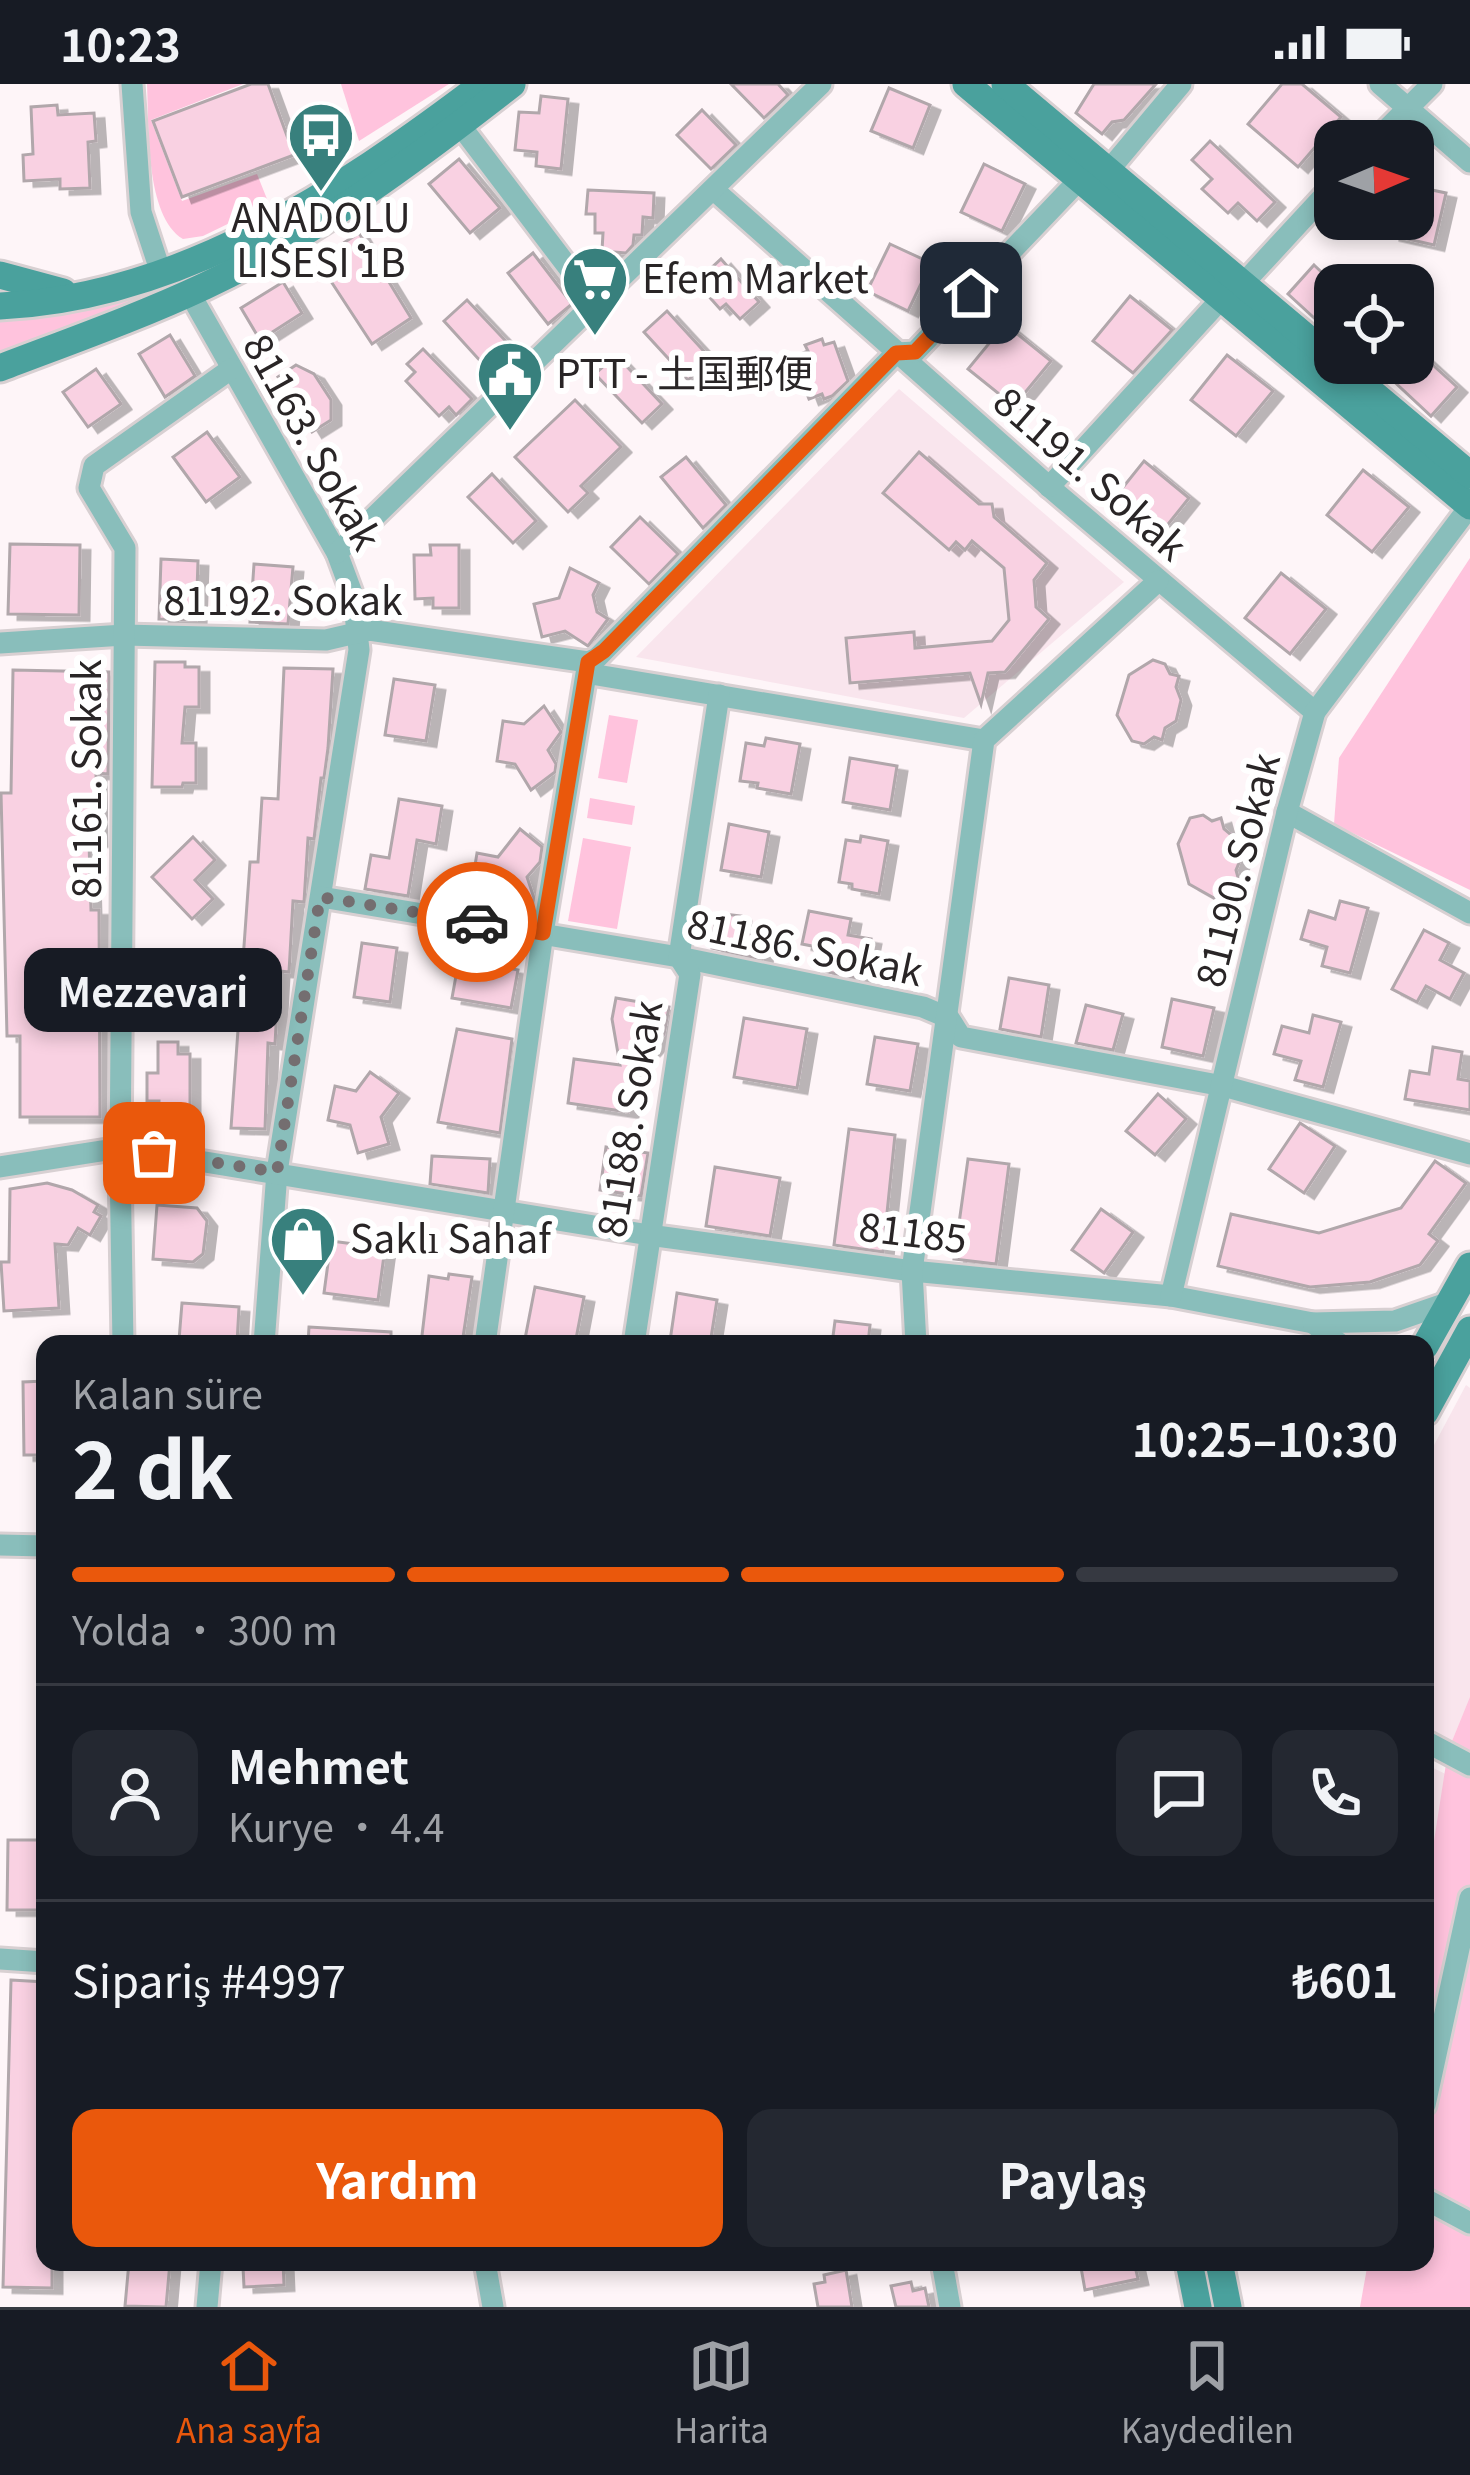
<!DOCTYPE html>
<html lang="tr">
<head>
<meta charset="utf-8">
<style>
	body { margin:0; font-family:Georgia,"Noto Sans SC",serif; background:#242831; color:#f1f3f6; height:100vh; display:flex; flex-direction:column; font-size:45px; white-space:nowrap }
	* { box-sizing:border-box; margin:0 }
	p { font-size:39px; color:#9ea1a6 }
	.icon { flex:none; width:66px; height:66px; fill:none; stroke:currentColor; stroke-width:2; stroke-linecap:round; stroke-linejoin:round }
	.map { position:relative; flex:1; overflow:hidden }
	.details { position:absolute; left:36px; top:1251px; width:1398px; height:936px; display:flex; flex-direction:column; background:#171b24; border-radius:24px; box-shadow:0 6px 18px #0003 }
	.details>* { flex:none }
	.needle { width:78px; rotate:88deg }
	.buttons { position:absolute; left:1314px; top:36px; display:grid; gap:24px }
	.buttons a { display:grid; place-items:center; width:120px; height:120px; border-radius:24px; background:#171b24; box-shadow:0 6px 18px #0003; font-size:60px }
	.pin { position:absolute; display:grid; place-items:center; width:102px; height:102px; color:#fff; margin:-51px; border-radius:24px; box-shadow:0 6px 18px #0006 }
	.courier { position:absolute; display:grid; place-items:center; width:120px; height:120px; margin:-60px; border:9px solid #ea580c; border-radius:50%; background:#fff; color:#222; box-shadow:0 3px 15px #0007 }
	.bubble { position:absolute; height:84px; border-radius:24px; background:#171b24; box-shadow:0 6px 18px #0003; font-size:39px; font-weight:700; line-height:84px; text-align:center }
	.headline em { font-style:normal; font-weight:700 }
	.headline div { display:flex; flex-direction:column-reverse }
	.headline { display:flex; align-items:center; justify-content:space-between; height:204px; padding:0 36px }
	h1 { font-size:78px; font-weight:700; line-height:90px }
	.bar { display:grid; grid-template-columns:repeat(4,1fr); gap:18px 12px; align-content:center; height:144px; padding:0 36px }
	.bar i { height:15px; border-radius:9px; background:#363941 }
	.bar .selected { background:#ea580c }
	.bar p { grid-column:span 4 }
	.line { display:flex; align-items:center; gap:30px; padding:0 36px; border-top:3px solid #363941 }
	.line div { flex:1 }
	.round { display:grid; place-items:center; flex:none; width:126px; height:126px; border-radius:24px; background:#242831 }
	.action { display:flex; gap:24px; margin-top:auto; padding:24px 36px }
	.action a { flex:1; height:138px; border-radius:24px; background:#ea580c; color:#fff; font-size:48px; font-weight:700; line-height:138px; text-align:center }
	.action a+a { background:#242831; color:#f1f3f6 }
	.status { display:flex; justify-content:space-between; align-items:center; height:84px; padding:0 60px; background:#171b24; direction:ltr }
	.status svg { height:33px; fill:currentColor }
	.tabs { display:flex; justify-content:space-around; align-items:center; height:168px; border-top:3px solid #363941; background:#171b24; font-size:33px; color:#9ea1a6 }
	.tabs a { display:grid; justify-items:center; gap:6px }
	.tabs .selected { color:#ea580c }
	.map>svg:first-child { display:block }
	.built { fill:#f9e5ed }
	.green { fill:#ffc3dd }
	.building { fill:#f9d1e2; stroke:#b1a7ab; stroke-width:3; filter:url(#shadow) }
	.lines { fill:none; stroke-linecap:round; stroke-linejoin:round }
	.street-casing { stroke:#d8d0d2; stroke-width:27 }
	.secondary-casing { stroke:#d8d0d2; stroke-width:33 }
	.street { stroke:#89bebb; stroke-width:21 }
	.secondary { stroke:#4aa19d; stroke-width:27 }
	.done { stroke:#746e70; stroke-width:12; stroke-dasharray:0 21.6 }
	.route { stroke:#ea580c; stroke-width:15 }
	.labels { text-anchor:middle; stroke-width:12; stroke-linejoin:round; paint-order:stroke }
	.poi-label { font-size:39px; fill:#292526; stroke:#fff; text-anchor:start }
	.street-label { font-size:39px; fill:#292526; stroke:#fff }
</style>
</head>
<body>
<div class="status"><b>10:23</b><svg viewBox="0 0 49 12"><path d="M0 12V9h3v3zM5 12V6h3v6zM10 12V3h3v9zM15 12V0h3v12zM26 1h20v11H26zM47 4h2v5h-2z"/></svg></div>
<div class="map">
<svg width="1470" height="2223" viewBox="0 0 1470 2223">
	<defs>
		<filter id="shadow"><feDropShadow dx="10" dy="5.5" stdDeviation="0" flood-color="#0004"/></filter>
	</defs>
	<rect width="100%" height="100%" fill="#fef5f8"/>
	<g class="built">
		<polygon points="899,305 1124,498 964,634 636,573"/>
		<polygon points="1466,1301 1470,1304 1470,1671 1425,1645 1425,1378"/>
		<polygon points="1425,1680 1470,1702 1425,1993"/>
	</g>
	<g class="green">
		<path d="M147 0H243L151 36 182 117 257 90 269 120 203 152 183 155C145 132 149 42 147 0Z"/>
		<polygon points="341,0 449,0 359,57"/>
		<polygon points="356,103 200,190 0,272 0,234 68,226"/>
		<polygon points="1470,474 1470,806 1334,740 1339,674"/>
		<polygon points="609,631 638,636 627,699 598,694"/>
		<polygon points="590,714 635,722 632,741 587,734"/>
		<polygon points="583,754 631,763 617,845 568,837"/>
		<polygon points="1470,1613 1470,2223 1360,2223 1368,2178 1425,2178 1425,1815 1448,1667"/>
	</g>
	<g class="building">
		<polygon points="251,0 268,0 294,71 182,113 153,37"/>
		<polygon points="731,0 778,0 788,11 764,34"/>
		<polygon points="1094,0 1156,0 1124,36 1112,38 1102,50 1076,29"/>
		<polygon points="1282,0 1302,0 1341,33 1298,83 1248,40"/>
		<polygon points="889,4 930,21 913,64 871,47"/>
		<polygon points="541,12 568,15 561,85 536,82 537,68 515,66 519,28 539,29"/>
		<polygon points="57,21 58,31 94,29 96,57 88,58 90,104 60,105 60,95 24,97 23,71 33,70 31,23"/>
		<polygon points="702,26 736,61 711,85 677,51"/>
		<polygon points="1210,57 1275,118 1257,137 1238,119 1228,129 1202,105 1212,95 1192,76"/>
		<polygon points="459,75 500,124 470,149 429,100"/>
		<polygon points="984,80 1025,100 1002,147 961,128"/>
		<polygon points="1413,102 1446,109 1434,161 1390,151 1394,135 1413,135"/>
		<polygon points="588,106 654,109 653,134 643,133 642,151 634,151 633,161 626,169 602,167 603,149 595,149 595,130 586,130"/>
		<polygon points="359,149 411,234 372,260 317,176"/>
		<polygon points="890,160 931,179 908,227 867,207"/>
		<polygon points="533,169 572,220 548,240 508,189"/>
		<polygon points="721,175 759,218 740,235 726,220 720,225 696,198"/>
		<polygon points="1314,181 1335,201 1335,253 1288,210"/>
		<polygon points="283,198 302,229 260,256 241,224"/>
		<polygon points="1130,212 1172,246 1133,289 1093,257"/>
		<polygon points="467,216 517,269 493,291 444,237"/>
		<polygon points="667,227 711,275 688,296 644,248"/>
		<polygon points="1005,240 1051,277 1014,322 968,285"/>
		<polygon points="170,251 195,292 165,313 139,270"/>
		<polygon points="822,255 824,261 834,258 848,297 832,312 824,315 822,310 809,315 793,273 808,267 805,261"/>
		<polygon points="1413,263 1457,303 1431,332 1387,291 1398,279 1413,279"/>
		<polygon points="423,265 472,315 456,331 449,323 439,332 406,297 415,288 407,280"/>
		<polygon points="616,271 662,320 642,339 595,290"/>
		<polygon points="1227,271 1273,307 1236,352 1191,316"/>
		<polygon points="296,281 314,290 331,316 331,336 312,348 278,293"/>
		<polygon points="96,285 121,320 88,343 63,308"/>
		<polygon points="575,316 621,363 581,402 588,409 568,428 515,373"/>
		<polygon points="207,348 240,393 206,418 173,373"/>
		<polygon points="919,368 979,420 992,420 994,433 1047,479 1034,496 1036,523 1049,535 1005,588 988,589 981,620 970,589 850,599 846,554 914,548 915,564 992,557 1009,536 1004,484 972,457 965,466 956,458 949,466 883,409"/>
		<polygon points="686,373 726,421 703,444 661,393"/>
		<polygon points="1144,377 1189,414 1153,459 1108,422"/>
		<polygon points="1363,386 1409,423 1372,468 1327,431"/>
		<polygon points="492,390 536,437 513,459 468,413"/>
		<polygon points="640,433 678,470 649,500 611,463"/>
		<polygon points="10,460 80,461 79,531 8,530"/>
		<polygon points="430,461 459,461 459,524 433,524 433,514 415,515 414,471 431,471"/>
		<polygon points="161,475 198,477 196,536 159,535"/>
		<polygon points="254,480 293,483 288,540 250,538"/>
		<polygon points="570,484 599,499 593,511 597,528 608,535 588,562 565,547 542,553 534,520 559,514"/>
		<polygon points="1281,489 1326,525 1290,570 1245,534"/>
		<polygon points="1153,576 1165,580 1170,590 1179,592 1176,603 1181,616 1176,637 1165,644 1162,656 1154,653 1144,660 1132,657 1117,631 1129,591"/>
		<polygon points="155,578 185,578 185,583 199,583 199,623 185,623 182,659 196,659 196,699 183,699 182,703 152,703"/>
		<polygon points="284,584 333,585 328,664 324,694 321,694 314,755 308,754 304,818 293,817 289,888 279,887 275,960 268,959 265,1045 231,1044 250,778 258,778 262,714 278,715"/>
		<polygon points="13,586 109,588 108,690 96,689 97,757 89,757 91,826 99,826 100,1033 20,1033 20,952 7,952 1,709 11,709"/>
		<polygon points="394,595 435,601 426,657 385,651"/>
		<polygon points="544,622 561,648 548,666 556,680 555,688 531,706 515,680 497,677 503,637 524,640"/>
		<polygon points="766,654 800,660 791,710 757,704 758,699 740,697 746,659 764,662"/>
		<polygon points="850,674 897,682 890,726 843,718"/>
		<polygon points="399,715 442,722 436,760 417,756 408,812 365,805 371,771 389,774"/>
		<polygon points="1203,731 1212,737 1221,734 1224,745 1235,754 1241,774 1236,786 1239,797 1231,800 1226,810 1214,814 1189,800 1178,760 1190,734"/>
		<polygon points="729,740 769,748 761,793 721,786"/>
		<polygon points="520,745 542,763 540,778 527,793 534,814 532,826 517,831 504,828 493,804 472,800 477,769 498,773"/>
		<polygon points="861,752 888,757 879,810 852,805 852,800 839,798 846,756 860,758"/>
		<polygon points="193,753 215,776 195,796 213,815 192,835 152,793"/>
		<polygon points="1340,817 1368,824 1350,889 1322,882 1327,863 1301,855 1309,827 1335,835"/>
		<polygon points="809,827 851,835 848,851 871,855 863,895 823,887 827,865 802,860"/>
		<polygon points="716,829 741,832 739,848 765,851 762,875 712,864"/>
		<polygon points="1424,846 1449,859 1440,876 1464,889 1450,915 1426,902 1417,918 1392,905"/>
		<polygon points="362,859 397,864 390,918 354,913"/>
		<polygon points="459,875 518,886 511,924 452,914"/>
		<polygon points="152,880 201,880 201,928 153,928"/>
		<polygon points="1009,894 1049,901 1041,953 1000,945"/>
		<polygon points="616,914 669,923 664,950 650,966 637,963 628,1028 568,1019 574,975 620,981 612,935"/>
		<polygon points="1172,915 1214,924 1203,972 1162,963"/>
		<polygon points="1086,921 1123,930 1113,966 1076,959"/>
		<polygon points="1313,931 1341,938 1323,1003 1295,996 1301,977 1274,970 1282,942 1309,949"/>
		<polygon points="744,934 807,945 797,1004 734,993"/>
		<polygon points="457,945 512,955 500,1049 438,1038"/>
		<polygon points="875,953 918,960 910,1007 867,1000"/>
		<polygon points="158,958 178,958 178,970 190,970 190,1031 178,1032 178,1046 159,1047 159,1017 147,1017 147,989 158,989"/>
		<polygon points="1433,963 1462,968 1458,995 1470,997 1470,1026 1405,1015 1410,987 1429,990"/>
		<polygon points="370,988 399,1009 381,1033 389,1060 358,1069 350,1041 328,1036 335,1002 356,1007"/>
		<polygon points="1158,1010 1186,1035 1155,1071 1126,1047"/>
		<polygon points="1300,1039 1335,1062 1304,1109 1269,1085"/>
		<polygon points="849,1045 895,1051 883,1168 834,1161"/>
		<polygon points="606,1063 648,1069 641,1112 600,1106"/>
		<polygon points="432,1072 490,1075 488,1109 430,1100"/>
		<polygon points="968,1075 1009,1080 996,1180 954,1175"/>
		<polygon points="1435,1077 1466,1099 1429,1150 1438,1157 1420,1181 1370,1198 1310,1203 1218,1182 1231,1130 1319,1149 1401,1124"/>
		<polygon points="715,1083 780,1094 770,1152 706,1142"/>
		<polygon points="47,1099 72,1106 98,1121 94,1128 101,1132 90,1151 78,1144 68,1161 55,1160 59,1224 4,1227 1,1178 9,1178 10,1105"/>
		<polygon points="157,1121 197,1124 207,1137 203,1170 193,1178 153,1175"/>
		<polygon points="1101,1125 1133,1148 1104,1189 1072,1166"/>
		<polygon points="331,1157 385,1164 378,1216 324,1209"/>
		<polygon points="449,1190 472,1193 462,1260 421,1260 429,1192 448,1195"/>
		<polygon points="535,1203 584,1213 575,1260 525,1255"/>
		<polygon points="677,1209 717,1216 710,1260 670,1257"/>
		<polygon points="182,1219 239,1223 237,1259 179,1256"/>
		<polygon points="835,1237 870,1241 868,1260 832,1260"/>
		<polygon points="309,1243 391,1248 391,1260 308,1260"/>
		<polygon points="45,1297 45,1371 24,1371 23,1298"/>
		<polygon points="8,1756 40,1756 39,1826 7,1826"/>
		<polygon points="11,1896 45,1898 45,2178 52,2178 52,2204 3,2203"/>
		<polygon points="129,2178 170,2178 166,2223 125,2222"/>
		<polygon points="251,2178 283,2178 284,2201 244,2203 243,2183 251,2183"/>
		<polygon points="1080,2178 1134,2178 1138,2195 1085,2206"/>
		<polygon points="846,2186 852,2223 818,2223 814,2200 825,2198 824,2191"/>
		<polygon points="911,2198 913,2207 925,2204 929,2223 896,2223 891,2202"/>
	</g>
	<g class="lines">
		<defs>
			<g id="street">
				<polyline points="132,0 141,128 161,189"/>
				<polyline points="1380,0 1470,78"/>
				<polyline points="460,41 596,220"/>
				<polyline points="1375,57 1432,0"/>
				<polyline points="1109,86 1181,0"/>
				<polyline points="714,106 1054,407 1315,628"/>
				<polyline points="1241,202 1335,100"/>
				<polyline points="189,208 337,469 353,512 359,566 277,1088 264,1260"/>
				<polyline points="1049,403 1222,214"/>
				<polyline points="337,469 821,0"/>
				<polyline points="0,559 124,551 326,556 369,546 588,578 597,591 984,656"/>
				<polyline points="1287,728 1470,829"/>
				<polyline points="321,813 679,873 923,923 949,934 961,953 1223,1002 1470,1070"/>
				<polyline points="0,1083 120,1064 649,1151 912,1187 1171,1212 1313,1239 1395,1237 1450,1218"/>
				<polyline points="1171,1212 1287,728 1315,628 1470,422"/>
				<polyline points="1313,1239 1340,1260"/>
				<polyline points="123,1260 120,1079 125,464 89,404 94,382 231,285"/>
				<polyline points="485,1260 543,849 588,578 597,574 896,269 915,268 1080,95"/>
				<polyline points="634,1260 690,890 679,873 719,611"/>
				<polyline points="916,1260 912,1187 984,656 1158,497"/>
				<polyline points="0,1461 45,1462"/>
				<polyline points="1425,1657 1470,1681"/>
				<polyline points="0,1875 45,1878"/>
				<polyline points="1425,2021 1470,1814"/>
				<polyline points="1425,2115 1470,2139"/>
				<polyline points="485,2178 493,2223"/>
				<polyline points="942,2178 950,2223"/>
				<polyline points="207,2223 211,2178"/>
			</g>
			<g id="secondary">
				<polyline points="966,0 1470,422"/>
				<polyline points="1005,0 1470,391"/>
				<polyline points="0,191 63,208"/>
				<path d="M0 222C180 214 340 108 479 3"/>
				<path d="M0 284C68 258 139 233 205 202 316 150 416 75 512 0"/>
				<polyline points="1425,1262 1470,1182"/>
				<polyline points="1425,1328 1470,1246"/>
				<polyline points="1189,2178 1198,2223"/>
				<polyline points="1219,2178 1228,2223"/>
			</g>
		</defs>
		<use href="#street" class="street-casing"/>
		<use href="#secondary" class="secondary-casing"/>
		<use href="#street" class="street"/>
		<use href="#secondary" class="secondary"/>
	</g>
	<g class="lines">
		<polyline class="done" points="154,1069 277,1088 320,813 477,838"/>
		<polyline class="route" points="477,838 543,849 588,578 604,567 896,269 915,268 971,209"/>
	</g>
	<defs>
		<symbol id="bus-pin" viewBox="-11 -11 22 30"><path d="M0 17L-7.5 6A9.5 9.5 0 1 1 7.5 6Z" fill="#38807d" stroke="#fff"/><path d="M-5-6H5V4H4V6H2V4H-2V6H-4V4H-5ZM-3.5-4V0h7V-4ZM-3.5 1.2v1.5H-2V1.2ZM2 1.2v1.5H3.5V1.2Z" fill="#fff"/></symbol>
		<symbol id="supermarket-pin" viewBox="-11 -11 22 30"><path d="M0 17L-7.5 6A9.5 9.5 0 1 1 7.5 6Z" fill="#38807d" stroke="#fff"/><path d="M-6-5.5h2.5l.6 2H6L4.5 2H-2.5L-4.4-4H-6ZM-1.5 3.2a1.3 1.3 0 1 0 .1 0ZM3 3.2a1.3 1.3 0 1 0 .1 0Z" fill="#fff"/></symbol>
		<symbol id="civic-pin" viewBox="-11 -11 22 30"><path d="M0 17L-7.5 6A9.5 9.5 0 1 1 7.5 6Z" fill="#38807d" stroke="#fff"/><path d="M-.6-6.5H3V-4.5H.6V-3L4-1V1h2V6H-6V1h2V-1L-.6-3ZM-1.2 2.5V6h2.4V2.5Z" fill="#fff"/></symbol>
		<symbol id="shop-pin" viewBox="-11 -11 22 30"><path d="M0 17L-7.5 6A9.5 9.5 0 1 1 7.5 6Z" fill="#38807d" stroke="#fff"/><path d="M-5-2.5h2.3a2.7 3.5 0 0 1 5.4 0H5L5.5 6h-11ZM-1.5-2.5h3a1.5 2.3 0 0 0-3 0Z" fill="#fff"/></symbol>
	</defs>
	<g fill-rule="evenodd">
		<use href="#bus-pin" x="283" y="13" width="76" height="104"/>
		<use href="#supermarket-pin" x="557" y="157" width="76" height="104"/>
		<use href="#civic-pin" x="472" y="252" width="76" height="104"/>
		<use href="#shop-pin" x="265" y="1117" width="76" height="104"/>
	</g>
	<g class="labels">
		<g class="poi-label">
			<text x="321" y="148" text-anchor="middle">ANADOLU<tspan x="321" dy="45">LİSESİ 1B</tspan></text>
			<text x="642" y="209">Efem Market</text>
			<text x="556" y="304">PTT - 土国郵便</text>
			<text x="350" y="1169">Saklı Sahaf</text>
		</g>
		<g class="street-label">
			<text transform="translate(312 358) rotate(61)" y="14">81163. Sokak</text>
			<text transform="translate(1090 390) rotate(41)" y="14">81191. Sokak</text>
			<text x="283" y="531">81192. Sokak</text>
			<text transform="translate(87 695) rotate(-90)" y="14">81161. Sokak</text>
			<text transform="translate(1238 786) rotate(-76)" y="14">81190. Sokak</text>
			<text transform="translate(805 864) rotate(12)" y="14">81186. Sokak</text>
			<text transform="translate(630 1035) rotate(-81)" y="14">81188. Sokak</text>
			<text transform="translate(913 1149) rotate(7)" y="14">81185</text>
		</g>
	</g>
</svg>
<div class="buttons">
<a><svg class="needle" viewBox="-14 -14 28 28"><path d="M0-13l5 13h-10z" fill="#e53935"/><path d="M0 13l5-13h-10z" fill="#9ea1a6"/></svg></a>
<a><svg class="icon" aria-label="locate" viewBox="0 0 24 24"><circle cx="12" cy="12" r="6"/><path d="M12 2v4M12 18v4M2 12h4M18 12h4"/></svg></a>
</div>
<div class="pin" style="left:154px;top:1069px;background:#ea580c"><svg class="icon" aria-label="bag" viewBox="0 0 24 24"><path d="M5 8h14l-1 12H6zM9 8a3 3 0 0 1 6 0"/></svg></div>
<div class="pin" style="left:971px;top:209px;background:#1f2937"><svg class="icon" aria-label="home" viewBox="0 0 24 24"><path d="M3 11l9-7 9 7M6 9v11h12V9"/></svg></div>
<div class="courier" style="left:477px;top:838px"><svg class="icon" aria-label="car" viewBox="0 0 24 24"><path d="M5 17H2v-5l4-1 3-4h7l3 4 3 1v5h-3M9 17h6M6 11h13"/><circle cx="7" cy="17" r="2"/><circle cx="17" cy="17" r="2"/></svg></div>
<div class="bubble" style="left:24px;top:864px;width:258px">Mezzevari</div>
<section class="details">
<div class="headline"><div><h1>2 dk</h1><p>Kalan süre</p></div><em>10:25–10:30</em></div>
<div class="bar"><i class="selected"></i><i class="selected"></i><i class="selected"></i><i></i><p>Yolda · 300 m</p></div>
<div class="line" style="height:216px"><a class="round"><svg class="icon" aria-label="person" viewBox="0 0 24 24"><circle cx="12" cy="8" r="4"/><path d="M4 21q1-7 8-7t8 7"/></svg></a><div><b>Mehmet</b><p>Kurye · 4.4</p></div><a class="round"><svg class="icon" aria-label="chat" viewBox="0 0 24 24"><path d="M4 5h16v11H9l-5 4z"/></svg></a><a class="round"><svg class="icon" aria-label="phone" viewBox="0 0 24 24"><path d="M5 4h4l2 5-3 2q2 4 5 5l2-3 5 2v4C11 20 4 13 5 4z"/></svg></a></div>
<div class="line" style="height:156px"><div>Sipariş #4997</div><b>₺601</b></div>
<div class="action"><a>Yardım</a><a>Paylaş</a></div>
</section>
</div>
<nav class="tabs">
<a class="selected"><svg class="icon" aria-label="home" viewBox="0 0 24 24"><path d="M3 11l9-7 9 7M6 9v11h12V9"/></svg>Ana sayfa</a>
<a><svg class="icon" aria-label="map" viewBox="0 0 24 24"><path d="M3 6l6-2 6 2 6-2v14l-6 2-6-2-6 2zM9 4v14M15 6v14"/></svg>Harita</a>
<a><svg class="icon" aria-label="saved" viewBox="0 0 24 24"><path d="M7 4h10v16l-5-4-5 4z"/></svg>Kaydedilen</a>
</nav>
</body>
</html>
